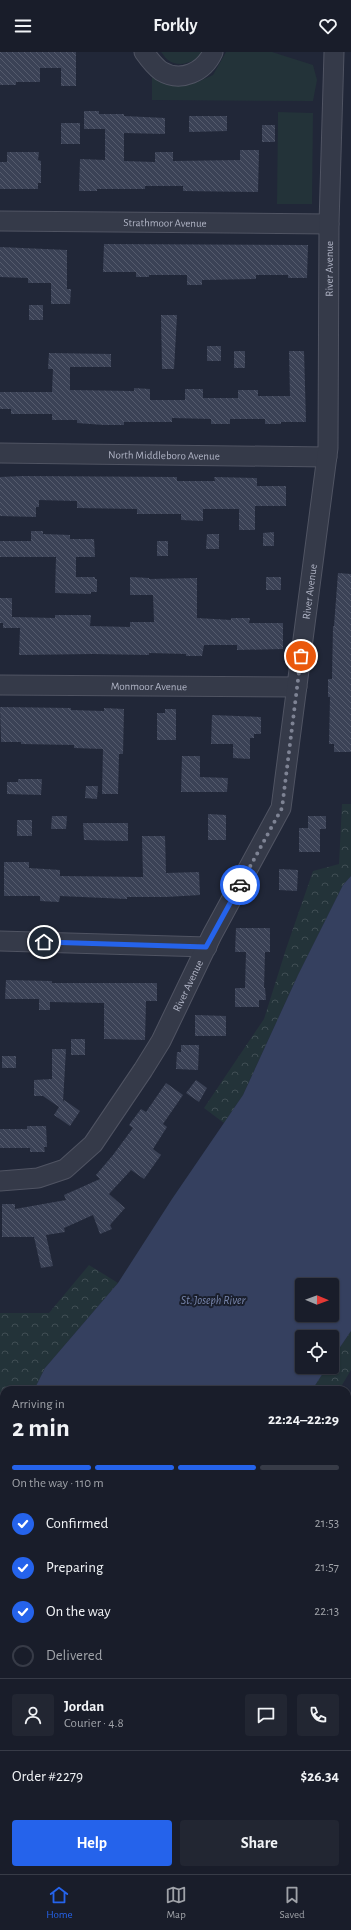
<!DOCTYPE html>
<html lang="en">
<head>
<meta charset="utf-8">
<style>
	body { margin:0; font-family:"Alegreya Sans",sans-serif; background:#222632; color:#f1f3f6; height:100vh; display:flex; flex-direction:column; font-size:15px; white-space:nowrap }
	* { box-sizing:border-box; margin:0 }
	p { font-size:13px; color:#9fa2a8 }
	.icon { flex:none; width:22px; height:22px; fill:none; stroke:currentColor; stroke-width:2; stroke-linecap:round; stroke-linejoin:round }
	.map { position:relative; flex:1; overflow:hidden }
	.panel { position:absolute; left:0px; top:1334px; width:351px; height:488px; display:flex; flex-direction:column; background:#191d2a; border-radius:12px 12px 0 0; box-shadow:0 1px 3px #0004,0 0 0 1px #373b47 }
	.panel>* { flex:none }
	.needle { width:26px; rotate:91deg }
	.buttons { position:absolute; left:295px; top:1226px; display:grid; gap:8px }
	.buttons a { display:grid; place-items:center; width:44px; height:44px; border-radius:4px; background:#191d2a; box-shadow:0 1px 3px #0004,0 0 0 1px #373b47; font-size:20px }
	.pin { position:absolute; display:grid; place-items:center; width:34px; height:34px; color:#fff; margin:-17px; border:2px solid #fff; border-radius:50%; box-shadow:0 1px 4px #0007 }
	.courier { position:absolute; display:grid; place-items:center; width:40px; height:40px; margin:-20px; border:3px solid #2563eb; border-radius:50%; background:#fff; color:#222; box-shadow:0 1px 5px #0007 }
	.headline em { font-style:normal; font-weight:700 }
	.headline div { display:flex; flex-direction:column-reverse }
	.headline { display:flex; align-items:center; justify-content:space-between; height:68px; padding:0 12px }
	h1 { font-size:26px; font-weight:700; line-height:30px }
	.bar { display:grid; grid-template-columns:repeat(4,1fr); gap:6px 4px; align-content:center; height:48px; padding:0 12px }
	.bar i { height:5px; border-radius:3px; background:#373b47 }
	.bar .selected { background:#2563eb }
	.bar p { grid-column:span 4 }
	.line { display:flex; align-items:center; gap:10px; padding:0 12px; border-top:1px solid #373b47 }
	.line div { flex:1 }
	.round { display:grid; place-items:center; flex:none; width:42px; height:42px; border-radius:4px; background:#222632 }
	ol { padding:0 12px; list-style:none }
	li { display:flex; align-items:center; gap:12px; height:44px }
	li p { margin-inline-start:auto }
	li .icon { padding:4px; border-radius:50%; background:#2563eb; color:#fff; stroke-width:4 }
	li:last-child { color:#9fa2a8 }
	li i { width:22px; height:22px; border:2px solid #373b47; border-radius:50% }
	.action { display:flex; gap:8px; margin-top:auto; padding:8px 12px }
	.action a { flex:1; height:46px; border-radius:4px; background:#2563eb; color:#fff; font-size:16px; font-weight:700; line-height:46px; text-align:center }
	.action a+a { background:#222632; color:#f1f3f6 }
	header { display:flex; justify-content:space-between; align-items:center; height:52px; padding:0 12px; background:#191d2a; font-size:18px; font-weight:700 }
	.tabs { display:flex; justify-content:space-around; align-items:center; height:56px; border-top:1px solid #373b47; background:#191d2a; font-size:11px; color:#9fa2a8 }
	.tabs a { display:grid; justify-items:center; gap:2px }
	.tabs .selected { color:#2563eb }
	.map>svg:first-child { display:block }
	.green { fill:#233339 }
	.forest { fill:url(#forest-crowns) }
	.water { fill:#35405f; fill-rule:evenodd }
	.building { fill:url(#building-back-hatch) }
	.lines { fill:none; stroke-linecap:round; stroke-linejoin:round }
	.minor-casing { stroke:#505463; stroke-width:21 }
	.minor { stroke:#353a49; stroke-width:19 }
	.done { stroke:#7e8394; stroke-width:4; stroke-dasharray:0 7.2 }
	.route { stroke:#2563eb; stroke-width:5 }
	.labels { text-anchor:middle; stroke-width:4; stroke-linejoin:round; paint-order:stroke }
	.street-label { font-size:11px; fill:#b0b4c5; stroke:#1a1f2d }
	.water-label { font-size:12px; font-style:italic; fill:#7886ac; stroke:#1a1f2d }
</style>
</head>
<body>
<header><svg class="icon" aria-label="menu" viewBox="0 0 24 24"><path d="M4 6h16M4 12h16M4 18h16"/></svg>Forkly<svg class="icon" aria-label="heart" viewBox="0 0 24 24"><path d="M12 20l-8-8c-3-5 5-10 8-4 3-6 11-1 8 4z"/></svg></header>
<div class="map">
<svg width="351" height="1822" viewBox="0 0 351 1822">
	<defs>
		<pattern id="forest-crowns" width="20" height="18" patternUnits="userSpaceOnUse"><rect width="20" height="18" fill="#233339"/><path d="M2 6a3 3 0 1 1 6 0M12 15a3 3 0 1 1 6 0" fill="none" stroke="#404e54"/></pattern>
		<pattern id="building-back-hatch" width="6" height="6" patternUnits="userSpaceOnUse"><rect width="6" height="6" fill="#3b4256"/><path d="M-1 5l2 2M0 0l6 6M5-1l2 2" fill="none" stroke="#555b6d"/></pattern>
	</defs>
	<rect width="100%" height="100%" fill="#212738"/>
	<g class="green">
		<path d="M161 0H202C196 11 178 16 168 8 165 6 163 2 161 0Z"/>
		<polygon points="226,0 272,0 313,13 317,28 313,49 152,48 152,23 173,33 195,31 213,23"/>
		<polygon points="278,60 313,61 312,152 277,152"/>
	</g>
	<g class="forest">
		<polygon points="342,752 351,752 351,824 343,833 298,923 243,1043 224,1071 204,1056 264,967 286,897 313,819 339,812"/>
		<polygon points="89,1213 118,1231 45,1316 34,1338 4,1338 4,1393 0,1401 0,1261 49,1261"/>
		<polygon points="351,1279 351,1318 339,1338 312,1338 327,1315 332,1315 332,1307"/>
		<rect x="150" y="1818" width="38" height="4"/>
	</g>
	<g class="water">
		<path d="M351 824V1279L332 1307V1285H302V1315H327L312 1338H34L45 1316 118 1231 172 1147 243 1043 298 923 343 833ZM302 1233H332V1263H302Z"/>
		<polygon points="4,1393 4,1818 150,1818 150,1822 0,1822 0,1401"/>
	</g>
	<g class="building">
		<polygon points="0,0 76,0 76,34 61,34 61,16 40,16 40,30 16,30 16,33 0,33"/>
		<polygon points="84,59 99,59 99,62 124,62 124,64 165,66 165,82 124,81 124,109 155,110 155,100 173,100 173,109 240,108 240,98 259,98 258,140 183,139 183,134 145,134 145,137 97,137 97,139 79,139 80,107 105,108 105,77 84,77"/>
		<polygon points="189,64 227,64 227,79 189,80"/>
		<rect x="61" y="71" width="19" height="21"/>
		<rect x="262" y="73" width="13" height="17"/>
		<polygon points="7,100 39,100 38,108 41,109 41,131 38,131 38,137 0,137 0,110 7,110"/>
		<polygon points="104,192 308,193 307,226 288,226 288,223 256,223 256,227 202,228 202,233 187,233 187,223 149,223 149,225 136,225 136,220 103,220"/>
		<polygon points="0,195 67,198 67,237 71,237 70,252 51,252 51,231 28,231 28,226 0,225"/>
		<rect x="29" y="253" width="14" height="15"/>
		<polygon points="161,263 177,263 174,317 162,317"/>
		<rect x="207" y="294" width="14" height="15"/>
		<rect x="234" y="299" width="11" height="17"/>
		<polygon points="289,299 304,299 306,370 281,370 281,372 265,372 265,367 230,367 230,372 211,372 211,367 172,366 172,370 124,370 124,373 104,373 77,371 77,368 52,368 52,362 11,362 11,357 0,357 0,340 52,340 53,317 48,317 49,301 111,302 111,315 70,315 70,338 134,339 134,336 150,337 150,348 185,348 185,337 203,337 203,346 238,346 238,338 258,338 258,344 290,344"/>
		<polygon points="23,424 177,425 177,429 215,429 214,425 257,426 257,434 286,434 286,454 255,454 255,478 239,478 239,457 203,457 203,469 181,468 181,462 137,462 137,457 77,456 77,449 39,448 39,455 36,455 36,465 0,464 0,425"/>
		<polygon points="31,479 43,479 43,482 70,483 70,487 94,487 95,505 76,505 76,525 95,525 95,527 97,527 97,540 91,540 91,542 55,541 56,505 0,505 0,489 31,489"/>
		<polygon points="274,480 274,494 263,494 263,481"/>
		<polygon points="207,482 219,482 219,497 206,497"/>
		<rect x="157" y="489" width="11" height="15"/>
		<polygon points="338,521 351,522 351,700 334,700 334,692 329,692 330,645 328,645 328,627 332,627 333,574 334,574"/>
		<polygon points="130,525 149,526 149,527 197,526 197,566 231,568 231,566 250,566 249,571 283,571 283,597 237,598 237,593 204,593 202,604 186,604 186,602 149,601 149,603 93,602 19,603 20,576 3,576 3,571 0,571 0,546 12,546 12,565 55,566 55,563 91,563 90,574 130,575 130,570 154,570 153,543 130,543"/>
		<rect x="266" y="525" width="15" height="13"/>
		<polygon points="0,655 71,656 71,658 104,659 104,656 124,657 123,702 119,702 118,742 102,742 103,697 74,696 74,693 21,692 21,690 1,690"/>
		<polygon points="165,657 176,657 176,688 157,688 157,661 165,661"/>
		<polygon points="212,663 261,665 261,682 254,682 254,686 250,686 250,707 233,706 233,692 211,692"/>
		<polygon points="182,704 200,704 200,725 228,726 227,740 181,740"/>
		<polygon points="18,727 42,727 41,743 7,742 7,730 18,730"/>
		<polygon points="86,734 98,734 97,747 85,746"/>
		<polygon points="208,762 226,763 226,788 208,788"/>
		<polygon points="52,764 67,764 66,777 51,777"/>
		<polygon points="308,764 326,764 326,777 320,777 320,800 299,800 299,776 308,776"/>
		<rect x="17" y="768" width="15" height="16"/>
		<polygon points="83,771 128,771 128,789 84,788"/>
		<polygon points="142,784 165,784 166,821 199,820 200,843 166,845 127,845 127,847 60,844 59,850 40,849 40,844 4,844 4,810 29,810 29,816 60,818 60,824 143,825"/>
		<polygon points="279,817 298,818 297,839 279,838"/>
		<polygon points="236,876 270,876 270,900 265,900 264,936 265,936 266,948 259,948 259,955 235,955 235,936 245,936 246,900 235,900"/>
		<polygon points="6,928 52,929 52,931 157,931 157,949 146,949 145,988 104,987 104,951 50,950 50,958 39,958 39,947 5,947"/>
		<polygon points="195,963 226,964 226,984 195,984"/>
		<rect x="71" y="987" width="14" height="16"/>
		<polygon points="181,993 199,993 198,1018 176,1017 177,1000 181,1000"/>
		<polygon points="52,997 66,997 63,1050 64,1048 80,1059 70,1074 54,1063 59,1055 43,1044 34,1044 34,1028 52,1027"/>
		<rect x="2" y="1004" width="14" height="12"/>
		<polygon points="196,1028 207,1036 199,1050 186,1041"/>
		<polygon points="166,1031 183,1043 163,1072 167,1075 153,1097 161,1103 144,1127 131,1118 109,1142 125,1156 110,1173 112,1177 100,1182 93,1163 64,1176 65,1180 46,1183 53,1214 41,1216 34,1185 2,1185 2,1152 15,1152 15,1157 66,1148 64,1143 100,1127 96,1123 113,1103 133,1076 129,1073 141,1057 146,1060"/>
		<polygon points="27,1074 46,1074 47,1095 44,1095 45,1100 30,1100 30,1096 0,1096 0,1077 27,1077"/>
	</g>
	<g class="lines">
		<defs>
			<g id="minor">
				<path d="M144 0C149 7 154 14 161 19 181 31 204 20 213 0"/>
				<path id="s1" d="M0 169 329 172"/>
				<path id="s2" d="M0 401 327 405"/>
				<path id="s3" d="M0 633 297 635"/>
				<polyline points="0,889 207,895"/>
				<path id="s4" d="M0 1129 38 1126 65 1117 93 1092 143 1018 161 989 212 883 281 756 328 396 329 172 334 0"/>
				<polyline points="347,1366 351,1359"/>
				<polyline points="347,1702 351,1702"/>
				<polyline points="209,1818 209,1822"/>
			</g>
		</defs>
		<use href="#minor" class="minor-casing"/>
		<use href="#minor" class="minor"/>
	</g>
	<g class="lines">
		<polyline class="done" points="240,833 282,756 301,604"/>
		<polyline class="route" points="44,890 206,895 240,833"/>
	</g>
	<g class="labels">
		<g class="street-label">
			<text dy="4" stroke="none"><textPath href="#s1" startOffset="165">Strathmoor Avenue</textPath></text>
			<text dy="4" stroke="none"><textPath href="#s4" startOffset="1032">River Avenue</textPath></text>
			<text dy="4" stroke="none"><textPath href="#s2" startOffset="164">North Middleboro Avenue</textPath></text>
			<text dy="4" stroke="none"><textPath href="#s4" startOffset="708">River Avenue</textPath></text>
			<text dy="4" stroke="none"><textPath href="#s3" startOffset="149">Monmoor Avenue</textPath></text>
			<text dy="4" stroke="none"><textPath href="#s4" startOffset="289">River Avenue</textPath></text>
		</g>
		<g class="water-label">
			<text x="213" y="1252">St. Joseph River</text>
		</g>
	</g>
</svg>
<div class="buttons">
<a><svg class="needle" viewBox="-14 -14 28 28"><path d="M0-13l5 13h-10z" fill="#e53935"/><path d="M0 13l5-13h-10z" fill="#9fa2a8"/></svg></a>
<a><svg class="icon" aria-label="locate" viewBox="0 0 24 24"><circle cx="12" cy="12" r="6"/><path d="M12 2v4M12 18v4M2 12h4M18 12h4"/></svg></a>
</div>
<div class="pin" style="left:301px;top:604px;background:#ea580c"><svg class="icon" aria-label="bag" viewBox="0 0 24 24"><path d="M5 8h14l-1 12H6zM9 8a3 3 0 0 1 6 0"/></svg></div>
<div class="pin" style="left:44px;top:890px;background:#1f2937"><svg class="icon" aria-label="home" viewBox="0 0 24 24"><path d="M3 11l9-7 9 7M6 9v11h12V9"/></svg></div>
<div class="courier" style="left:240px;top:833px"><svg class="icon" aria-label="car" viewBox="0 0 24 24"><path d="M5 17H2v-5l4-1 3-4h7l3 4 3 1v5h-3M9 17h6M6 11h13"/><circle cx="7" cy="17" r="2"/><circle cx="17" cy="17" r="2"/></svg></div>
<section class="panel">
<div class="headline"><div><h1>2 min</h1><p>Arriving in</p></div><em>22:24–22:29</em></div>
<div class="bar"><i class="selected"></i><i class="selected"></i><i class="selected"></i><i></i><p>On the way · 110 m</p></div>
<ol>
<li><svg class="icon" aria-label="check" viewBox="0 0 24 24"><path d="M5 12l5 5 9-10"/></svg>Confirmed<p>21:53</p></li>
<li><svg class="icon" aria-label="check" viewBox="0 0 24 24"><path d="M5 12l5 5 9-10"/></svg>Preparing<p>21:57</p></li>
<li><svg class="icon" aria-label="check" viewBox="0 0 24 24"><path d="M5 12l5 5 9-10"/></svg>On the way<p>22:13</p></li>
<li><i></i>Delivered</li>
</ol>
<div class="line" style="height:72px"><a class="round"><svg class="icon" aria-label="person" viewBox="0 0 24 24"><circle cx="12" cy="8" r="4"/><path d="M4 21q1-7 8-7t8 7"/></svg></a><div><b>Jordan</b><p>Courier · 4.8</p></div><a class="round"><svg class="icon" aria-label="chat" viewBox="0 0 24 24"><path d="M4 5h16v11H9l-5 4z"/></svg></a><a class="round"><svg class="icon" aria-label="phone" viewBox="0 0 24 24"><path d="M5 4h4l2 5-3 2q2 4 5 5l2-3 5 2v4C11 20 4 13 5 4z"/></svg></a></div>
<div class="line" style="height:52px"><div>Order #2279</div><b>$26.34</b></div>
<div class="action"><a>Help</a><a>Share</a></div>
</section>
</div>
<nav class="tabs">
<a class="selected"><svg class="icon" aria-label="home" viewBox="0 0 24 24"><path d="M3 11l9-7 9 7M6 9v11h12V9"/></svg>Home</a>
<a><svg class="icon" aria-label="map" viewBox="0 0 24 24"><path d="M3 6l6-2 6 2 6-2v14l-6 2-6-2-6 2zM9 4v14M15 6v14"/></svg>Map</a>
<a><svg class="icon" aria-label="saved" viewBox="0 0 24 24"><path d="M7 4h10v16l-5-4-5 4z"/></svg>Saved</a>
</nav>
</body>
</html>
